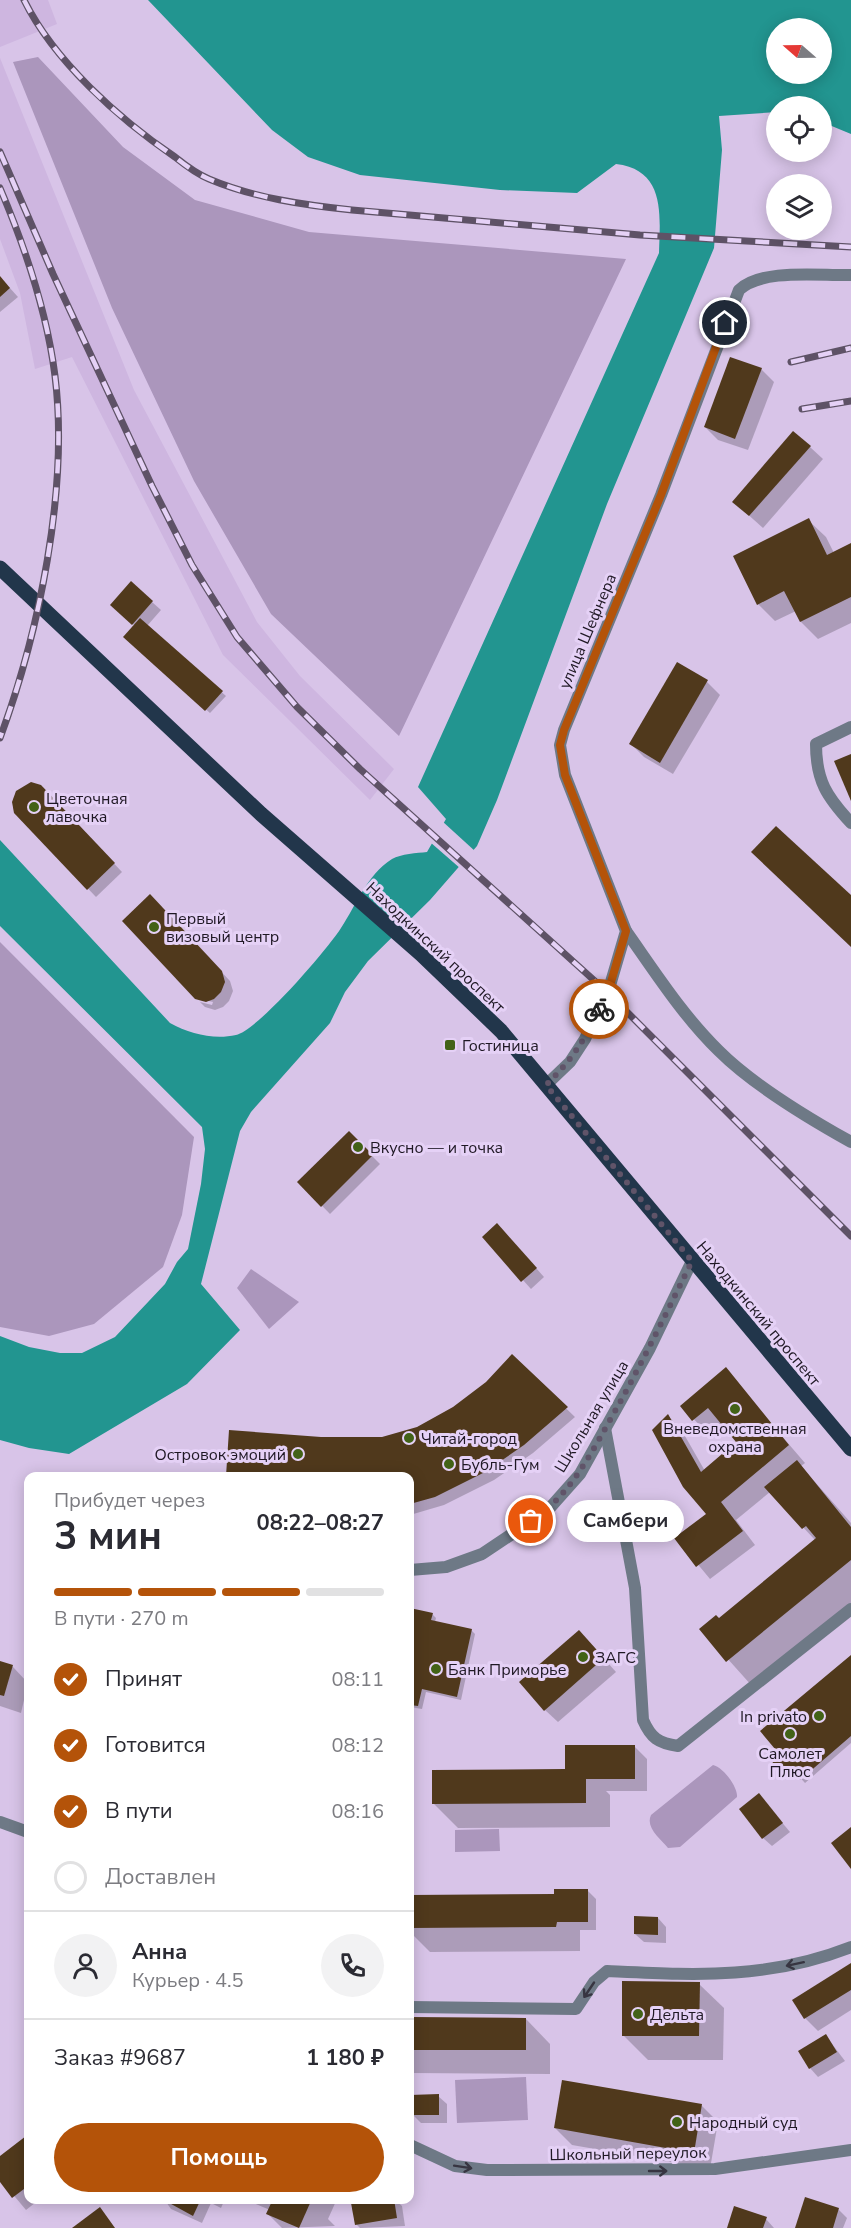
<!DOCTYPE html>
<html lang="ru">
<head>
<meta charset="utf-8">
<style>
	body { margin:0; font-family:"Nunito Sans",sans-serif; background:#f2f2f3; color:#2b2b33; height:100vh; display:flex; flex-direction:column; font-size:22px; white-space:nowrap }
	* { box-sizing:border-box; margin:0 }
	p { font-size:20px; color:#7c7c81 }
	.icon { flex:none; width:33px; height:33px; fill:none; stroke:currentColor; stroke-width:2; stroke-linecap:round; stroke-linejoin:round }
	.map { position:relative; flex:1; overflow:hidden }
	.sheet { position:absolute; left:24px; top:1472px; width:390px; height:732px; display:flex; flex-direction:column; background:#fff; border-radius:12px; box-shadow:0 3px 15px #0003 }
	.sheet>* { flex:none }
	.needle { width:39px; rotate:290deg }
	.controls { position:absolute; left:766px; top:18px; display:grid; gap:12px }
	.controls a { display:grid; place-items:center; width:66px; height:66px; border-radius:50%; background:#fff; box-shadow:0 3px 15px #0003; font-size:30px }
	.pin { position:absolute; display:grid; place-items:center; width:51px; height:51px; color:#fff; margin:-26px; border:3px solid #fff; border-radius:50%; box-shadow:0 2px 6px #0007 }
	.courier { position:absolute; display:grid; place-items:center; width:60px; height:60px; margin:-30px; border:4px solid #b45309; border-radius:50%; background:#fff; color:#222; box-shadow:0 2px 8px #0007 }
	.bubble { position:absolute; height:42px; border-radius:21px; background:#fff; box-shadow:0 3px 15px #0003; font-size:20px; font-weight:700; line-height:42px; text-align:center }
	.overview em { font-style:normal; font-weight:700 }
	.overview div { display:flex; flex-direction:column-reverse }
	.overview { display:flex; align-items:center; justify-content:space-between; height:102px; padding:0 30px }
	h1 { font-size:39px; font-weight:700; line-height:45px }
	.bar { display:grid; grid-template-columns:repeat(4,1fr); gap:9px 6px; align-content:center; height:72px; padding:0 30px }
	.bar i { height:8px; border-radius:4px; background:#e1e1e2 }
	.bar .selected { background:#b45309 }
	.bar p { grid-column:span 4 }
	.line { display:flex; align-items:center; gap:15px; padding:0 30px; border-top:2px solid #e1e1e2 }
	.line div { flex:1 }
	.round { display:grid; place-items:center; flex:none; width:63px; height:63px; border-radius:32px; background:#f2f2f3 }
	ol { padding:0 30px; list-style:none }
	li { display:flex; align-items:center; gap:18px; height:66px }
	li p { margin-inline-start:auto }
	li .icon { padding:6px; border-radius:50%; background:#b45309; color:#fff; stroke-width:4 }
	li:last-child { color:#7c7c81 }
	li i { width:33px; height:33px; border:3px solid #e1e1e2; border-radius:50% }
	.button { display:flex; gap:12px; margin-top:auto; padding:12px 30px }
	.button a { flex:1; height:69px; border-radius:36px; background:#b45309; color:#fff; font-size:24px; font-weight:700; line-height:69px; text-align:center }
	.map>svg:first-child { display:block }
	.built { fill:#ceb6e0 }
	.green { fill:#ab96bc }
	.water { fill:#229590; fill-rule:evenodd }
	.pier { fill:#d8c4e8 }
	.shadow { fill:#0003 }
	.building { fill:#50391c }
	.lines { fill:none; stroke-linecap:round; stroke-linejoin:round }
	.minor { stroke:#6e7986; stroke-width:12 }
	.primary { stroke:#22364b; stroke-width:15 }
	.rail-casing { stroke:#5e5266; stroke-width:7 }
	.rail { stroke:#e5d1f6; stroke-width:4.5; stroke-dasharray:14; stroke-linecap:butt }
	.oneway { stroke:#373541 }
	.done { stroke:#605469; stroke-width:6; stroke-dasharray:0 10.8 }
	.route { stroke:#b45309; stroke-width:8 }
	.poi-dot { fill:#426217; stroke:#e5d1f6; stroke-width:2 }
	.labels { text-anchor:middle; stroke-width:6; stroke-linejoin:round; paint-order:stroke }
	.street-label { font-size:16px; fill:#1f1824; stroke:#e5d1f6 }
	.poi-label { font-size:16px; fill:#1f1824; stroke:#e5d1f6; text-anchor:start }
</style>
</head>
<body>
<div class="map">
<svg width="851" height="2228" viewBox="0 0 851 2228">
	<rect width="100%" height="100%" fill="#d8c4e8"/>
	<g class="built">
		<polygon points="0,0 48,0 57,24 0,47"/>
		<polygon points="0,58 134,390 257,622 300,676 394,769 370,800 223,655 72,357 35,369 20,293 0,239"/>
	</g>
	<g class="green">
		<polygon points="38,57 123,147 195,200 309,232 626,259 399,736 271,614 194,481 112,308 13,62"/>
		<polygon points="0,942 194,1137 182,1215 163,1267 94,1324 49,1336 0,1327"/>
		<polygon points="251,1269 299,1302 269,1329 237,1288"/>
		<path d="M713 1765C723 1767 738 1787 737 1797L680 1847 668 1848C661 1839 645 1828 651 1815Z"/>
		<polygon points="499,1829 500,1851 455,1852 455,1830"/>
		<polygon points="526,2077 528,2120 457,2123 455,2080"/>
	</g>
	<path class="water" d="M148 0H851V134L822 122V106H777V112L719 116 722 150 714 248 607 504 497 800 477 846 430 900 368 961 345 992 330 1023 251 1112 240 1131 201 1284 240 1330 187 1384 69 1454 29 1448 0 1440V1336L29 1347 60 1353H82L115 1337 165 1284 177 1262 188 1249 201 1184 205 1149 202 1127 0 926V840L170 1023C190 1034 214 1040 236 1035 258 1030 327 950 341 928 357 904 366 876 392 859 401 854 417 853 427 852L446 819 418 787 659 253C660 215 666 170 616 164L577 193 500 190 360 175 308 157 272 130ZM777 28H822V74H777Z"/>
	<polygon class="pier" points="442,821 476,852 461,869 430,842"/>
	<g class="shadow">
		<polygon points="0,277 18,297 0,312"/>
		<polygon points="761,369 774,382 748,450 718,440 705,427"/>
		<polygon points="810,447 823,459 763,528 734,502"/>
		<polygon points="808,520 826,537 834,553 851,545 851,623 818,639 801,622 796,611 775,621 758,604"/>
		<polygon points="152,602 161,610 147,626 226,696 210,713 125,637 135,626 121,613"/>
		<polygon points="678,664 707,682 720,695 673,774 644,757 631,744"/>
		<polygon points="31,784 50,795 122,872 96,897 15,812 17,792"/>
		<polygon points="150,896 230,981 233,991 229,1001 223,1007 215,1010 205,1007 200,1002 212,1005 213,1002 196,998"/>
		<polygon points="349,1133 380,1164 330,1214 299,1182"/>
		<polygon points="505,1233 544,1277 531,1289 484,1237"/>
		<polygon points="512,1356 575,1417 533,1453 494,1480 444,1505 410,1515 410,1476 227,1476 320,1439 382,1438 417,1428 454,1409 487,1383"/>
		<polygon points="725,1370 805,1463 801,1466 851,1523 851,1605 752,1686 701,1629 719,1620 815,1540 770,1492 736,1520 755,1545 710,1579 676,1538 707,1514 668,1416 681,1429 705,1471 739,1443 724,1425 710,1437 682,1406"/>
		<polygon points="410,1609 432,1614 436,1618 435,1622 471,1630 475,1634 461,1700 426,1692 422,1709 410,1707"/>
		<polygon points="592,1645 616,1672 558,1722 545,1710"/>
		<polygon points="851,1657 851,1743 805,1783 794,1771 787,1777 784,1773"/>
		<polygon points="0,1663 13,1667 28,1683 21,1713 0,1706"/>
		<polygon points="634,1746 647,1759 647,1791 606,1791 610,1795 610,1827 458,1828 434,1804 567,1771"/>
		<polygon points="759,1795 790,1832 772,1846 763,1838"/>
		<polygon points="587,1890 596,1899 596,1930 580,1930 580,1951 430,1952 410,1932 410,1897 557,1896"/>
		<polygon points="658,1918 666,1927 666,1943 644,1942 635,1934"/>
		<polygon points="851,1965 851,2010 818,2031 805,2018"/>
		<polygon points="699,1984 724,2008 723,2060 648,2060 623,2035"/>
		<polygon points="410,2018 526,2019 550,2044 550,2074 410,2073"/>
		<polygon points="826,2036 845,2061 818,2077 810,2068"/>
		<polygon points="438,2096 447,2104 447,2123 421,2123 412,2114"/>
		<polygon points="701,2105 718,2122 710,2169 572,2145 555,2128"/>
		<polygon points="26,2138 28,2141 28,2199 40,2199 26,2210 0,2179 0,2158"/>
		<polygon points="164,2199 225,2199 221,2208 211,2203 202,2223 171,2209"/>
		<polygon points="244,2199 337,2199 328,2219 335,2226 282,2228 268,2214 270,2210"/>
		<polygon points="385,2199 394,2199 402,2206 405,2226 360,2228 356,2224"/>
		<polygon points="838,2209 847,2218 843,2228 797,2228"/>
		<polygon points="766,2219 774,2228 728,2228"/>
	</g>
	<g class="building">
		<polygon points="0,276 10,288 0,297"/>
		<polygon points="730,357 762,368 735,439 704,427"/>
		<polygon points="793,431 811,446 749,516 732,502"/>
		<polygon points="809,518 827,555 851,543 851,597 800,622 784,591 757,605 733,556"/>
		<polygon points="131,581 153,601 132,625 110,605"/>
		<polygon points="140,618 223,691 205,711 123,637"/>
		<polygon points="677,662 708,680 660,763 629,744"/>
		<polygon points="851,754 851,801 834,761"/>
		<polygon points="31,782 41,785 115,863 87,890 14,813 12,802 16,791"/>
		<polygon points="776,826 851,895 851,947 751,852"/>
		<polygon points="150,894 222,971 225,982 221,992 214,999 206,1002 195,999 122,921"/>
		<polygon points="349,1131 373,1155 321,1207 297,1182"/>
		<polygon points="497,1223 537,1268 521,1282 482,1237"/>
		<polygon points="512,1354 568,1407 524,1445 485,1472 435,1497 410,1504 410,1476 226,1476 229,1430 321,1437 382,1437 417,1427 453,1407 486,1382"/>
		<polygon points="726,1367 789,1445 721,1502 743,1531 696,1567 674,1538 706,1514 683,1487 652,1430 668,1414 701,1472 736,1442 708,1408 692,1421 680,1406"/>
		<polygon points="797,1460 851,1527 851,1560 726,1662 699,1629 716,1615 719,1618 816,1538 806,1526 802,1529 764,1487"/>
		<polygon points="410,1608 433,1613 431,1620 472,1629 457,1697 422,1689 418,1706 410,1705"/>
		<polygon points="579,1630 604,1658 544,1711 519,1682"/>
		<polygon points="851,1655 851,1736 800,1780 790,1768 783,1774 767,1756 775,1749 760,1731"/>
		<polygon points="0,1661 13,1665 4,1696 0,1695"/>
		<polygon points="565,1745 635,1745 635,1779 586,1779 586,1803 432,1804 432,1770 565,1769"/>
		<polygon points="759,1793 783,1823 762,1839 739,1809"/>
		<polygon points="851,1827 851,1869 831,1843"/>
		<polygon points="554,1889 588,1889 588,1922 557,1922 556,1927 410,1928 410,1895 554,1894"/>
		<polygon points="634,1916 658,1917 658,1935 634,1934"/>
		<polygon points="851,1963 851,1990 804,2019 792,2000"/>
		<polygon points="622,1981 700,1982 699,2036 622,2036"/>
		<polygon points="410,2017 526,2018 526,2050 410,2050"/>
		<polygon points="826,2034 837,2052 809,2069 798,2051"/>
		<polygon points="562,2080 702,2104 694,2153 554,2128"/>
		<polygon points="439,2094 439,2115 411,2115 410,2095"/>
		<polygon points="26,2136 28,2140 28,2186 12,2198 0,2182 0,2156"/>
		<polygon points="805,2197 839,2208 833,2228 795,2228"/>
		<polygon points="162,2199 201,2199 193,2216"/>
		<polygon points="273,2199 311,2201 299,2228 266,2214"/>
		<polygon points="375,2199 394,2199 397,2218 355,2225 351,2203"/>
		<polygon points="734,2206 767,2217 763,2228 727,2228"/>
		<polygon points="100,2207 115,2228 72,2228"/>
	</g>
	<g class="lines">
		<g class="minor">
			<path d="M851 727 816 744C816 781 827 797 851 823"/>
			<path d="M626 931C655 972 683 1016 719 1051 754 1086 808 1118 851 1142"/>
			<path d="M546 1085 570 1062 585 1039 611 982 626 931 565 775 560 745 564 730 661 495 739 290C762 268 820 276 851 275"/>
			<path d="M605 1428 635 1588 643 1720C651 1738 658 1743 678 1746L851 1609"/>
			<polyline points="410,1570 446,1567 482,1554 548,1510 580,1474 650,1348 692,1261"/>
			<polyline points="0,1822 28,1832"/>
			<path d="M410 2007 576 2009 594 1982 607 1971C694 1975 767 1980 851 1947"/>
			<polyline points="410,2145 455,2166 487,2170 715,2169 851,2150"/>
		</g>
		<polyline class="primary" points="0,568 261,814 421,954 501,1031 851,1449"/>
		<defs>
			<g id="rail">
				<path d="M24 0C54 61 119 119 175 157 185 165 197 174 209 179 254 198 304 205 352 210L640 235 851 247"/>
				<polyline points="0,152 53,274 152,486 192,565 237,637 297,707 360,769 607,992 851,1236"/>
				<path d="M0 188C25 247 47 312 55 376 69 488 39 633 0 738"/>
				<polyline points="791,362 851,348"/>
				<polyline points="802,409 851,401"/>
			</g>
		</defs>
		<use href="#rail" class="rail-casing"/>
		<use href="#rail" class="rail"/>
	</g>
	<defs><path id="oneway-shaft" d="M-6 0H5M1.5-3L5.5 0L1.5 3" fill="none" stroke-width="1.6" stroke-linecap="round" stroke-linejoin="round" transform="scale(1.5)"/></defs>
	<g class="oneway">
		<use href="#oneway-shaft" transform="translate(795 1964) rotate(168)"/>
		<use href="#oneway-shaft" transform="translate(589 1990) rotate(124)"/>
		<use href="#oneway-shaft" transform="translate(463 2167) rotate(9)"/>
		<use href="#oneway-shaft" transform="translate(658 2171)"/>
	</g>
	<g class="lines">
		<path class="done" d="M531 1521C571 1495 591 1453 614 1413 642 1363 667 1312 692 1261L546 1085C572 1060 584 1041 599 1009"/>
		<polyline class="route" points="599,1009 611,982 626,931 565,775 560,745 564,730 661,495 725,323"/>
	</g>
	<g class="poi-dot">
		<circle cx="34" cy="807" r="6"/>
		<circle cx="154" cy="927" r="6"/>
		<rect x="444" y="1039" width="12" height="12" rx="3"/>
		<circle cx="358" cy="1147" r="6"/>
		<circle cx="735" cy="1409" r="6"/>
		<circle cx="409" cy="1438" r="6"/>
		<circle cx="298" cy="1454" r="6"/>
		<circle cx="449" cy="1464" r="6"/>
		<circle cx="583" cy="1657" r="6"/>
		<circle cx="436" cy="1669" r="6"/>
		<circle cx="819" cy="1716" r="6"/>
		<circle cx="790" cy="1734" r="6"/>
		<circle cx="638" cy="2014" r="6"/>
		<circle cx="677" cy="2122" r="6"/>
	</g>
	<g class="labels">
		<g class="street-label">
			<text transform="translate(587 631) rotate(-67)" y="6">улица Шефнера</text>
			<text transform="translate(436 947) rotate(43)" y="6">Находкинский проспект</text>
			<text transform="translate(759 1313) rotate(50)" y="6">Находкинский проспект</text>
			<text transform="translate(591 1416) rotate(-59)" y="6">Школьная улица</text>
			<text transform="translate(628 2153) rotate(-1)" y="6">Школьный переулок</text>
		</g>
		<g class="poi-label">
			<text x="46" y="804">Цветочная<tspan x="46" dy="18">лавочка</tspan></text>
			<text x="166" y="924">Первый<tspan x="166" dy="18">визовый центр</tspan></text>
			<text x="462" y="1051">Гостиница</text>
			<text x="370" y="1153">Вкусно — и точка</text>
			<text x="735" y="1434" text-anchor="middle">Вневедомственная<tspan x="735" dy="18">охрана</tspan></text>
			<text x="421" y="1444">Читай-город</text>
			<text x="286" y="1460" text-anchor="end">Островок эмоций</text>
			<text x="461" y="1470">Бубль-Гум</text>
			<text x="595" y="1663">ЗАГС</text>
			<text x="448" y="1675">Банк Приморье</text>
			<text x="807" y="1722" text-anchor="end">In privato</text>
			<text x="790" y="1759" text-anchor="middle">Самолет<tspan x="790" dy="18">Плюс</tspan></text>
			<text x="650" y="2020">Дельта</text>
			<text x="689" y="2128">Народный суд</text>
		</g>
	</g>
</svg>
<div class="controls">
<a><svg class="needle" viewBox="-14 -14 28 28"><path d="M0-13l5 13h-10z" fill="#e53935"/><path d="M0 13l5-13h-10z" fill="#7c7c81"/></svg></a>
<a><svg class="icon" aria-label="locate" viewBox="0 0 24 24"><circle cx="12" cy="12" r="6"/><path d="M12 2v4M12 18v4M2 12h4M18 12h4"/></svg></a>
<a><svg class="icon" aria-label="layers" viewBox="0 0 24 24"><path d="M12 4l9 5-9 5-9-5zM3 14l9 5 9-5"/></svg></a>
</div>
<div class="pin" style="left:531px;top:1521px;background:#ea580c"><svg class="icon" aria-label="bag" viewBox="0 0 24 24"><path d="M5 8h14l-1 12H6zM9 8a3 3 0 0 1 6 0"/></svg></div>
<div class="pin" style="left:725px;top:323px;background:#1f2937"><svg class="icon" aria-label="home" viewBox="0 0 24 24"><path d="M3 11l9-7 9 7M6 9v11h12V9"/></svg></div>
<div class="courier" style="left:599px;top:1009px"><svg class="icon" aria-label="bike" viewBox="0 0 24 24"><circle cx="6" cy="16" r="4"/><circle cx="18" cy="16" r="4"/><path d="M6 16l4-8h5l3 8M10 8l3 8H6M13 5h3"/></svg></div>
<div class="bubble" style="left:567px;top:1500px;width:117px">Самбери</div>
<section class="sheet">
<div class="overview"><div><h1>3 мин</h1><p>Прибудет через</p></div><em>08:22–08:27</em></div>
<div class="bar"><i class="selected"></i><i class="selected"></i><i class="selected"></i><i></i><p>В пути · 270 m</p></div>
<ol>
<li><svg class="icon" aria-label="check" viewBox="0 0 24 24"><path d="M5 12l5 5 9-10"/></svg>Принят<p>08:11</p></li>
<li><svg class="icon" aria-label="check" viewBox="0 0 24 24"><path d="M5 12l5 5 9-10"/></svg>Готовится<p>08:12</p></li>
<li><svg class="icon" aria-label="check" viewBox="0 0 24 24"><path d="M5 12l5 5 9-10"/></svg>В пути<p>08:16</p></li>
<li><i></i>Доставлен</li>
</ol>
<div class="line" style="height:108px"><a class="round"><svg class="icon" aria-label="person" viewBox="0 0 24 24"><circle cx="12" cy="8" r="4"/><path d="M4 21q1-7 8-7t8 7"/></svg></a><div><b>Анна</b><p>Курьер · 4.5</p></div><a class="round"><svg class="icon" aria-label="phone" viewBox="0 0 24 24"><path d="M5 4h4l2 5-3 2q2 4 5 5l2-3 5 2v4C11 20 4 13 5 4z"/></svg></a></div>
<div class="line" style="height:78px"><div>Заказ #9687</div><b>1 180 ₽</b></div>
<div class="button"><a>Помощь</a></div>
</section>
</div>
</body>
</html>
